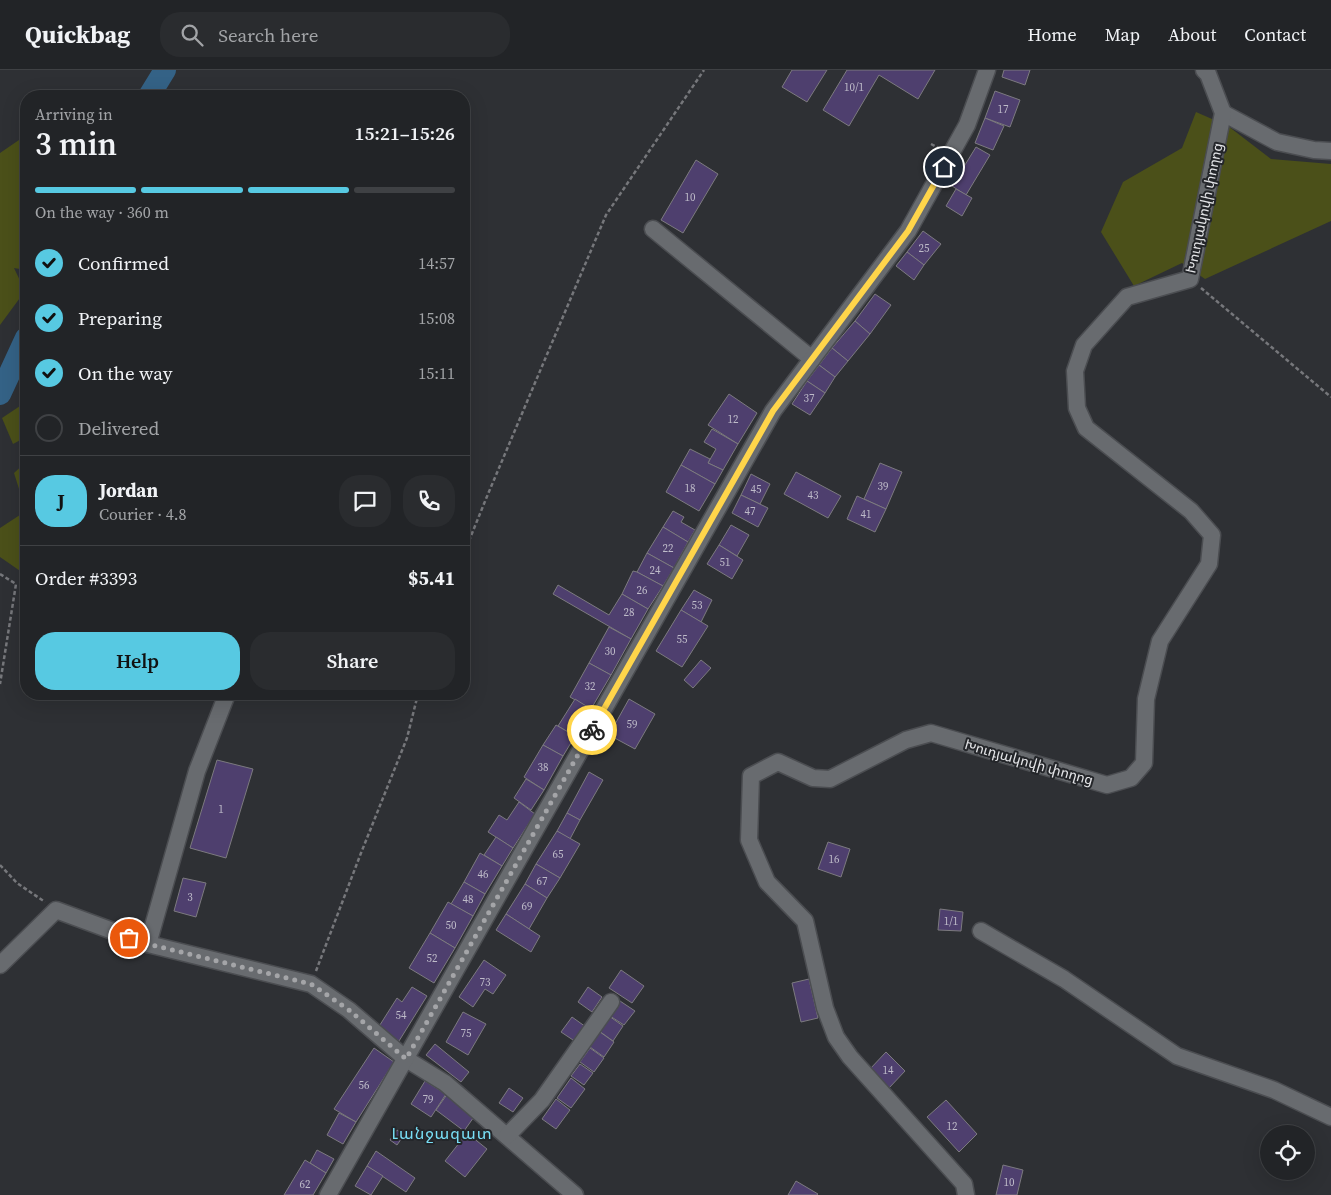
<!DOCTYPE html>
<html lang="en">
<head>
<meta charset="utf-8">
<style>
	body { margin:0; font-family:"Source Serif 4","Noto Sans Armenian",serif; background:#2a2c2f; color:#f1f3f6; height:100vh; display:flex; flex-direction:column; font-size:19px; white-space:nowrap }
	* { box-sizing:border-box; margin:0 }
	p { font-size:16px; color:#a2a4a7 }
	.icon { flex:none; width:28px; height:28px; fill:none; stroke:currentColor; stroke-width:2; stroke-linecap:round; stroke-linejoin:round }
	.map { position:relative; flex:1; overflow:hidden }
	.side { position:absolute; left:20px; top:20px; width:450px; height:610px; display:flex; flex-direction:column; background:#222427; border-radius:20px; box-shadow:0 5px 20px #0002,0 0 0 1px #3f4144 }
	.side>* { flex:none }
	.fabs { position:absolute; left:1260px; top:1055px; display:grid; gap:10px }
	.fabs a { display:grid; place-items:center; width:55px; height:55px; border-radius:50%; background:#222427; box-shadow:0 5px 20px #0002,0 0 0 1px #3f4144; font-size:25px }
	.pin { position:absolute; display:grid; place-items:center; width:42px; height:42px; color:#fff; margin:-21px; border:2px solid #fff; border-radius:50%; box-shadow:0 1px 5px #0007 }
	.courier { position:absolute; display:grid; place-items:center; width:50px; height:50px; margin:-25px; border:4px solid #ffd54a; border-radius:50%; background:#fff; color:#222; box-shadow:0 1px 6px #0007 }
	.overview em { font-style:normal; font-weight:600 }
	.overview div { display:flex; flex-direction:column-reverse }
	.overview { display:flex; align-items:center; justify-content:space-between; height:85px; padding:0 15px }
	h1 { font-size:32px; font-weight:600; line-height:38px }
	.bar { display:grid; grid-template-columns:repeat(4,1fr); gap:8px 5px; align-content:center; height:60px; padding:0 15px }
	.bar i { height:6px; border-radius:4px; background:#3f4144 }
	.bar .on { background:#57c9e2 }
	.bar p { grid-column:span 4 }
	.line { display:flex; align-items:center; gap:12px; padding:0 15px; border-top:1px solid #3f4144 }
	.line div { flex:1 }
	.round { display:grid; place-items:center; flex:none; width:52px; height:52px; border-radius:20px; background:#2a2c2f }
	ol { padding:0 15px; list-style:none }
	li { display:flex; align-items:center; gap:15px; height:55px }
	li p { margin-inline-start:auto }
	li .icon { padding:5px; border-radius:50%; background:#57c9e2; color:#111; stroke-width:4 }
	li:last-child { color:#a2a4a7 }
	li i { width:28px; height:28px; border:2px solid #3f4144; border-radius:50% }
	.cta { display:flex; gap:10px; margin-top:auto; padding:10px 15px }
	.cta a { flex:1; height:58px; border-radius:20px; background:#57c9e2; color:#111; font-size:20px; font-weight:600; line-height:58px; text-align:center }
	.cta a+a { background:#2a2c2f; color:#f1f3f6 }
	header { display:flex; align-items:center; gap:30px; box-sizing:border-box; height:70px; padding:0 25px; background:#222427; border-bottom:1px solid #3f4144 }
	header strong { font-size:24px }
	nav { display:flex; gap:28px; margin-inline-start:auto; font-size:18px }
	.search { width:350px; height:45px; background:#2a2c2f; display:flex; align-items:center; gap:12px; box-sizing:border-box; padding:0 18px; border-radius:20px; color:#a2a4a7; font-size:19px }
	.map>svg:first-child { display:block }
	.green { fill:#4b5019 }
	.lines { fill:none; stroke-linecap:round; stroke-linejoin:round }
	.river { stroke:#346286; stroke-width:22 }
	.building { fill:#4e3f6e; stroke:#7c7a7f }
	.minor-casing { stroke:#4b4d51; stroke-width:19 }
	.path { stroke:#76777b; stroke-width:2.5; stroke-dasharray:4 2.5; stroke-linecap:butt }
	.minor { stroke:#686b6f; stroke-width:16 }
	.done { stroke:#a4a5a8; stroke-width:5; stroke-dasharray:0 9 }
	.route { stroke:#ffd54a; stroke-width:6 }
	.labels { text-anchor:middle; stroke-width:4; stroke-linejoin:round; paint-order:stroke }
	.number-label { font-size:11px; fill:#bebbc9 }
	.street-label { font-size:14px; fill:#e3e4e7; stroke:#24262a }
	.quarter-label { font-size:16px; letter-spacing:1px; fill:#79dff6; stroke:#24262a }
</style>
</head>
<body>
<header>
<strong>Quickbag</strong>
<div class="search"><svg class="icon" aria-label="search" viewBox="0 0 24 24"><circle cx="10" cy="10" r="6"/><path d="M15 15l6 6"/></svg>Search here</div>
<nav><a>Home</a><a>Map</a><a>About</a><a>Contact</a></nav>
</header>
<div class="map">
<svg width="1331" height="1125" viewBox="0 0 1331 1125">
	<rect width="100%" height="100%" fill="#2e3034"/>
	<g class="green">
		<polygon points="1196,42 1228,56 1271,89 1331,94 1331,151 1205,209 1182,193 1134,216 1101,162 1123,112 1182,78"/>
		<polygon points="19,70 26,74 26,200 14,198 25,221 0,255 0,83"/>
		<polygon points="26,275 26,301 20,303 16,294"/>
		<polygon points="26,332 26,367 13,374 2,348"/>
		<polygon points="26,392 26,505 0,487 0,458 26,441 14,403"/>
	</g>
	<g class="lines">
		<g class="river">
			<polyline points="149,26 165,0"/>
			<polyline points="0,324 26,268"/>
		</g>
	</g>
	<g class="building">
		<polygon points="792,0 827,0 807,32 782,17"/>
		<polygon points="847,0 935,0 918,29 879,5 849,56 823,40"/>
		<polygon points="1004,0 1030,0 1025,15 1002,7"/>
		<polygon points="995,21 1020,30 1010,57 985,48"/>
		<polygon points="985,48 1004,56 993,80 975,73"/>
		<polygon points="976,77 990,85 966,125 952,116"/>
		<polygon points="696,90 718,104 683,163 661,150"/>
		<polygon points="956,119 972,128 962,146 946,136"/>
		<polygon points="923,161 941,174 924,195 907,182"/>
		<polygon points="907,182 924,195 914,210 896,196"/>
		<polygon points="875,224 891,235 870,264 855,251"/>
		<polygon points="855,251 870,264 848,291 832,278"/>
		<polygon points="832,278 848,291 835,307 819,295"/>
		<polygon points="819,295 835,307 825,323 807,311"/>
		<polygon points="807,311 825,323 810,345 792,334"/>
		<polygon points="729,324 757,343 738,374 708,355"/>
		<polygon points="712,359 738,374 723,400 708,393 716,379 704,372"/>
		<polygon points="690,379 710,389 708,393 723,400 715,414 681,395"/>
		<polygon points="880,393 902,402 886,439 864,429"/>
		<polygon points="681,395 715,414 699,441 666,422"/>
		<polygon points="796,402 841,426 828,448 784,424"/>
		<polygon points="751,404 770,414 760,434 741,425"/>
		<polygon points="741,425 768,438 758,457 732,443"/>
		<polygon points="857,426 886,439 875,462 847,449"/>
		<polygon points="673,441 684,447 681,452 695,460 688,472 663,457"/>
		<polygon points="731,455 749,465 737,486 719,475"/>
		<polygon points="663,457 688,472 674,498 647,483"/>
		<polygon points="719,475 743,490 732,509 707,494"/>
		<polygon points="647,483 674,498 663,516 637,502"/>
		<polygon points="633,501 637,502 663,516 648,539 622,524"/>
		<polygon points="558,515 609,545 622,524 648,539 631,569 553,524"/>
		<polygon points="694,520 712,530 701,552 681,540"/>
		<polygon points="681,540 708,556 682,597 656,581"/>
		<polygon points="609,557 631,569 611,605 589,593"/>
		<polygon points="701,590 711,598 693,618 684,610"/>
		<polygon points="589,593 611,605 591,639 570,627"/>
		<polygon points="575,629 591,639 575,666 558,656"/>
		<polygon points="629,629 655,644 635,679 609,665"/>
		<polygon points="556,655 575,666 563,686 543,675"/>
		<polygon points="543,675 563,686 544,720 524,707"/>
		<polygon points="217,690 253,699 226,788 190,778"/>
		<polygon points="589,702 603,710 580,750 567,743"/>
		<polygon points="526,709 544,720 531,740 514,728"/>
		<polygon points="519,732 535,744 513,778 488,762 499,745 507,750"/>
		<polygon points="567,743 580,750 570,769 557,761"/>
		<polygon points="557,761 580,774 560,808 536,794"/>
		<polygon points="496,767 513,778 502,796 484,785"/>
		<polygon points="828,772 850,779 841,807 818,799"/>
		<polygon points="480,783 502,796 485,824 464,812"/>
		<polygon points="536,794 560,808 547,828 525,814"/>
		<polygon points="183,808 206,813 196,847 174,841"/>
		<polygon points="464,812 485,824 473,846 451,834"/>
		<polygon points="525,814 547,828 529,859 506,844"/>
		<polygon points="448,832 473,846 455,878 430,863"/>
		<polygon points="940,839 963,842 961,861 938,860"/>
		<polygon points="506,844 540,866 531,882 496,860"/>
		<polygon points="430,863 455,878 434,913 409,898"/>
		<polygon points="484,890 506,905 493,924 485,919 473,937 459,927"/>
		<polygon points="621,900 644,916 632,933 609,918"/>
		<polygon points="809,909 818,948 801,952 792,913"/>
		<polygon points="412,917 427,926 399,971 378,958 397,928 402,932"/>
		<polygon points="588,917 602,927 592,942 578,932"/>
		<polygon points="620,931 635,941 624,955 610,946"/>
		<polygon points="463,942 486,954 468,985 446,972"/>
		<polygon points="609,946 623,956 613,971 599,961"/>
		<polygon points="572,947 586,957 576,972 561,962"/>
		<polygon points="600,962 614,972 604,987 590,977"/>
		<polygon points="435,974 469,1002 461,1012 426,985"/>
		<polygon points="374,978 394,992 356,1052 334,1039"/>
		<polygon points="590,978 604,988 594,1002 580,992"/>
		<polygon points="886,982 905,1001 889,1018 870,999"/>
		<polygon points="580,994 593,1003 584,1015 571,1006"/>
		<polygon points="571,1008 585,1019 571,1038 557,1028"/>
		<polygon points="425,1011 446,1024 431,1047 411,1034"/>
		<polygon points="509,1018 523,1028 513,1042 499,1033"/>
		<polygon points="448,1023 476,1044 464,1061 436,1040"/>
		<polygon points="556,1029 570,1040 556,1059 542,1049"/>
		<polygon points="946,1030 977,1064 959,1082 927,1047"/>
		<polygon points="339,1043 356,1052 343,1074 327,1065"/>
		<polygon points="397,1060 404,1065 397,1075 390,1070"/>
		<polygon points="467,1063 487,1079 465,1107 445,1091"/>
		<polygon points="317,1080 334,1089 326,1103 310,1093"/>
		<polygon points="376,1081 415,1108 406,1122 367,1096"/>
		<polygon points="305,1090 326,1103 313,1125 284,1125"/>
		<polygon points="1003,1095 1023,1100 1017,1125 996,1125"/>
		<polygon points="367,1096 383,1106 371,1125 355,1116"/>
		<polygon points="796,1111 818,1124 817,1125 788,1125"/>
	</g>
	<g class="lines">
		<defs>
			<g id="minor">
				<polyline points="1223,43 1277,72 1314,80 1331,81"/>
				<polyline points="653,159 812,289"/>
				<polyline points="981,861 1064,909 1177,986 1274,1020 1331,1047"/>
				<polyline points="148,874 197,701 227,624"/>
				<polyline points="0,895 56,840 148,874 311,914 349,940 406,989 445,1013 575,1125"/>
				<polyline points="507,1066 542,1030 611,932"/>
				<polyline points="328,1125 773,341 908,161 967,55 987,0"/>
				<polyline points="966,1125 964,1114 850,987 836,967 825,938 805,851 767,812 749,770 751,706 778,692 813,708 830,709 906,670 931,663 1107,715 1131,708 1144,693 1146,629 1160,571 1209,494 1212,465 1191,441 1086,358 1077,338 1075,301 1084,275 1127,227 1190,209 1223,43 1208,4 1204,0"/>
			</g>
		</defs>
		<use href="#minor" class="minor-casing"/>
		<g class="path">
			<polyline points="931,74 939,78"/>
			<polyline points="1201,218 1331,327"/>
			<polyline points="464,483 488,424 606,145 704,0"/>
			<polyline points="0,504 16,514 0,614"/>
			<polyline points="0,795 17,813 45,832"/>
			<polyline points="316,901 361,783 407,668 418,624"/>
		</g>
		<use href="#minor" class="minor"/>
	</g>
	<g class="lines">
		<polyline class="done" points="129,868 148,874 311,914 349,940 406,989 592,660"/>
		<polyline class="route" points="592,660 773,341 908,161 944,97"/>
	</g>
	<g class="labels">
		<g class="number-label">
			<text x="854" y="21">10/1</text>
			<text x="1003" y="43">17</text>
			<text x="690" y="131">10</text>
			<text x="924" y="182">25</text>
			<text x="809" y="332">37</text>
			<text x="733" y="353">12</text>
			<text x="883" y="420">39</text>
			<text x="690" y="422">18</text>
			<text x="756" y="423">45</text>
			<text x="813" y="429">43</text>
			<text x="750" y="445">47</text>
			<text x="866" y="448">41</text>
			<text x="668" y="482">22</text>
			<text x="725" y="496">51</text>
			<text x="655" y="504">24</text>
			<text x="642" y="524">26</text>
			<text x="697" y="539">53</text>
			<text x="629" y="546">28</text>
			<text x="682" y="573">55</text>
			<text x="610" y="585">30</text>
			<text x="590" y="620">32</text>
			<text x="632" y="658">59</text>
			<text x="543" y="701">38</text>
			<text x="221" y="743">1</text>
			<text x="558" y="788">65</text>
			<text x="834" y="793">16</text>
			<text x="483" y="808">46</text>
			<text x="542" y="815">67</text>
			<text x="190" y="831">3</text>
			<text x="468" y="833">48</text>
			<text x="527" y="840">69</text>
			<text x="951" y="855">1/1</text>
			<text x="451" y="859">50</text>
			<text x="432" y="892">52</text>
			<text x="485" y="916">73</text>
			<text x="401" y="949">54</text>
			<text x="466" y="967">75</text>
			<text x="888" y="1004">14</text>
			<text x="364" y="1019">56</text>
			<text x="428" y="1033">79</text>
			<text x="952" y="1060">12</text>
			<text x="1009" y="1116">10</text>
			<text x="305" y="1118">62</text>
		</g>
		<g class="street-label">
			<text transform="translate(1204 138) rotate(-78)" y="5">Խուդյակովի փողոց</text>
			<text transform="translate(1029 692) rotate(16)" y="5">Խուդյակովի փողոց</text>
		</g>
		<g class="quarter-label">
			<text x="442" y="1069">Լանջազատ</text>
		</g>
	</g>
</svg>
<div class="fabs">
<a><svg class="icon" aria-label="locate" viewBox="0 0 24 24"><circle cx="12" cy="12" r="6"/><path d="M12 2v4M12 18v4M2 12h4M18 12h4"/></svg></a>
</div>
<div class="pin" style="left:129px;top:868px;background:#ea580c"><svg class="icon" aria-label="bag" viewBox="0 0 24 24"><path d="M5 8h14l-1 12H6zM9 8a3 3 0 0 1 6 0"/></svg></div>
<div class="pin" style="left:944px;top:97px;background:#1f2937"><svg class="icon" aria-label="home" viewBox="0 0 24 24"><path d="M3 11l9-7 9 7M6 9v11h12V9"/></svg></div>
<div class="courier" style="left:592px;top:660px"><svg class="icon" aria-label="bike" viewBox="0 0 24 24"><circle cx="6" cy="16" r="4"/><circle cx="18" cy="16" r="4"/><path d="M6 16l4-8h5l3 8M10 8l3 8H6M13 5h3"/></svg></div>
<section class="side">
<div class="overview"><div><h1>3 min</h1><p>Arriving in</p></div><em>15:21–15:26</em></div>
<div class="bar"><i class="on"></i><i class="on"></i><i class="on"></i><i></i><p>On the way · 360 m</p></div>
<ol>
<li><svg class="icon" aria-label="check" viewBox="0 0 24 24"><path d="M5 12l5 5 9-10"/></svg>Confirmed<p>14:57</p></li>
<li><svg class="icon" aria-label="check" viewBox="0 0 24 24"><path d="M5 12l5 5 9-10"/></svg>Preparing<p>15:08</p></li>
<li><svg class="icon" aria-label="check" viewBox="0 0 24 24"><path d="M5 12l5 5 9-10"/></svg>On the way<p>15:11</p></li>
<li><i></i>Delivered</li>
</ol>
<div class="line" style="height:90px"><b class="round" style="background:#57c9e2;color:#111">J</b><div><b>Jordan</b><p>Courier · 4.8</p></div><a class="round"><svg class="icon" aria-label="chat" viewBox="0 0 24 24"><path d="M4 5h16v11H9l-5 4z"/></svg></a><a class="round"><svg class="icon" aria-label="phone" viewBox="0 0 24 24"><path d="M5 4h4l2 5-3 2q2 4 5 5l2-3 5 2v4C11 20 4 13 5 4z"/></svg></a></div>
<div class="line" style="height:65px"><div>Order #3393</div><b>$5.41</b></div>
<div class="cta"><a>Help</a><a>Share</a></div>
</section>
</div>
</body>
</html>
